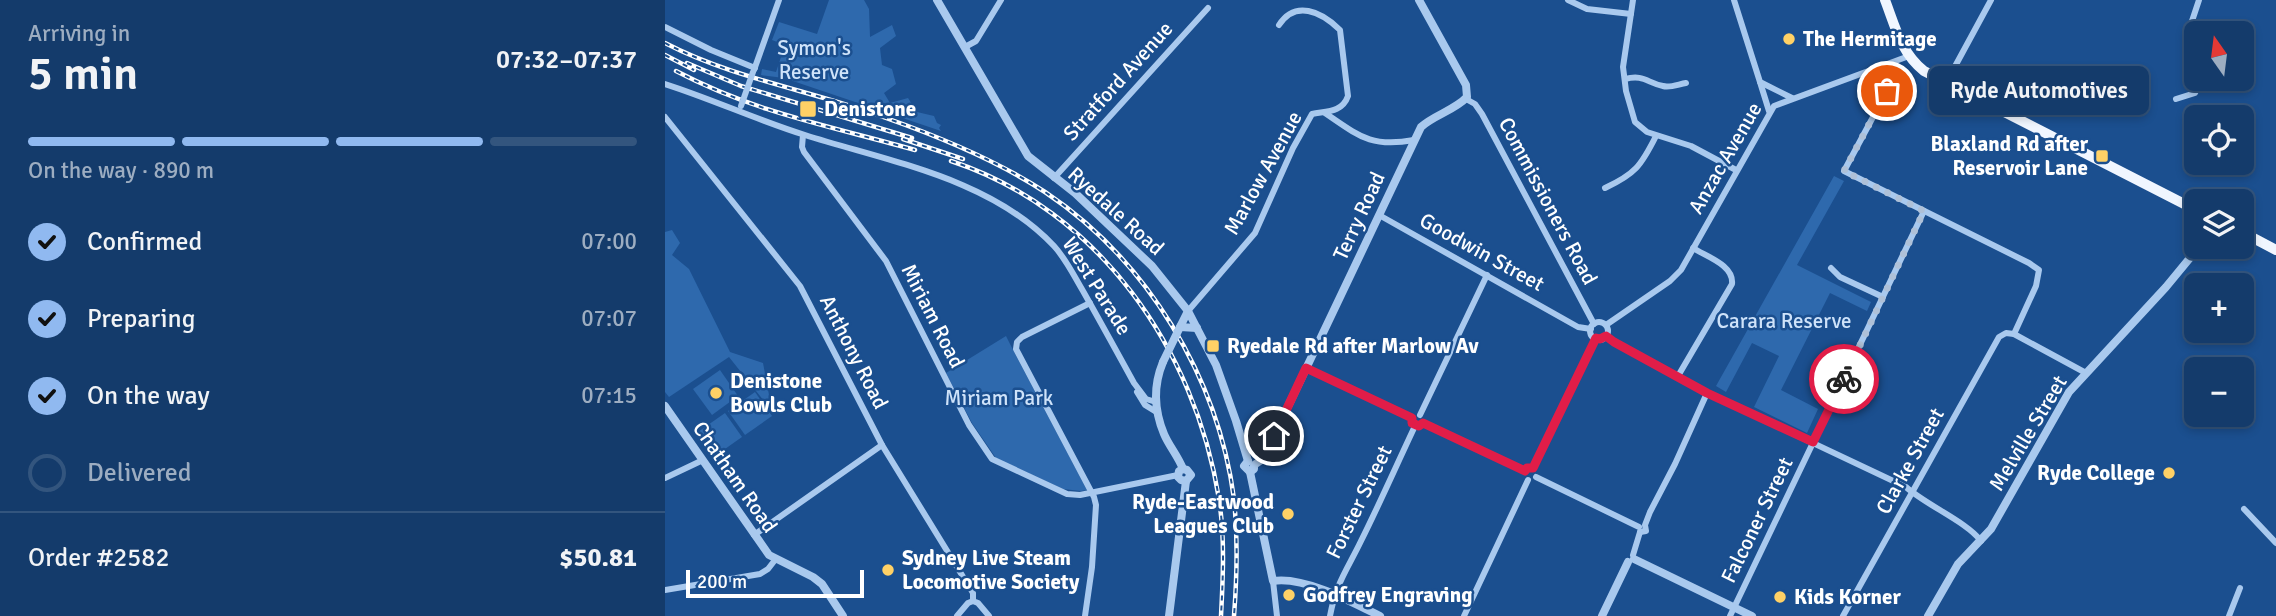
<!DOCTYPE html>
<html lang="en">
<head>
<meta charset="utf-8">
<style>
	body { margin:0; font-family:Signika,sans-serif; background:#1d4271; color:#f1f3f6; height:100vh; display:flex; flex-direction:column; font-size:26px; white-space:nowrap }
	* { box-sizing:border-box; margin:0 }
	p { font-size:23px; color:#9dadc1 }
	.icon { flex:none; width:38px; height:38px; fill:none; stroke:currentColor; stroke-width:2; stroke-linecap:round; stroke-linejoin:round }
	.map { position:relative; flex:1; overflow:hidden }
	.panel { display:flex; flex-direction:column; background:#143b6b; width:665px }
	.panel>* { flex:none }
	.needle { width:46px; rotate:346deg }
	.tools { position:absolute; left:1519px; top:21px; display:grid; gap:14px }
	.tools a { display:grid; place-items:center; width:70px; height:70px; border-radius:10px; background:#143b6b; box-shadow:0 4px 10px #0003,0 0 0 2px #33557e; font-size:35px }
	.scale { position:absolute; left:21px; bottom:18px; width:178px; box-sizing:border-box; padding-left:7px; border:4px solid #fff; border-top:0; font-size:19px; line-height:24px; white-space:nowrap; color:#fff; -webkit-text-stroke:5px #1b4f8f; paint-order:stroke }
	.pin { position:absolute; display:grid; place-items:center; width:60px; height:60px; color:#fff; margin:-30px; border:4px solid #fff; border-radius:50%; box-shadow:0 2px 7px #0007 }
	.courier { position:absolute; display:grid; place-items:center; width:70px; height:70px; margin:-35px; border:5px solid #e11d48; border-radius:50%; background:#fff; color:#222; box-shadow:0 2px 9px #0007 }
	.bubble { position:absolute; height:49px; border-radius:10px; background:#143b6b; box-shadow:0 4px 10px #0003,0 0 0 2px #33557e; font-size:23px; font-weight:600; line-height:49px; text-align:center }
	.head em { font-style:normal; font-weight:600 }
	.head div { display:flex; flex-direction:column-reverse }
	.head { display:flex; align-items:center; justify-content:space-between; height:119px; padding:0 28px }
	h1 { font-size:46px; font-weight:600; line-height:52px }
	.bar { display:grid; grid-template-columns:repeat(4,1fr); gap:10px 7px; align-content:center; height:84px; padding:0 28px }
	.bar i { height:9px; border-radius:5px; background:#33557e }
	.bar .current { background:#90b9f0 }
	.bar p { grid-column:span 4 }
	.line { display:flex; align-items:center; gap:18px; padding:0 28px; border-top:2px solid #33557e }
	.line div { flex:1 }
	ol { padding:0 28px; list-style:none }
	li { display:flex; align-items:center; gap:21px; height:77px }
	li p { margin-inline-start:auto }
	li .icon { padding:7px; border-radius:50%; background:#90b9f0; color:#111; stroke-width:4 }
	li:last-child { color:#9dadc1 }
	li i { width:38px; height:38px; border:4px solid #33557e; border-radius:50% }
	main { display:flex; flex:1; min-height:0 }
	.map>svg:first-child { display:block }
	.green { fill:#2e69ad }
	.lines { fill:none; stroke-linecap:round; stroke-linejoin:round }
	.minor { stroke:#a9c9ee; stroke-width:6 }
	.tertiary { stroke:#a9c9ee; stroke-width:8 }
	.primary { stroke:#f0f6ff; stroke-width:10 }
	.rail-casing { stroke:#fff; stroke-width:4.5 }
	.rail { stroke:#1b4f8f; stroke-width:2; stroke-dasharray:5; stroke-linecap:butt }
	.minor-bridge { stroke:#a9c9ee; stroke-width:6 }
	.tertiary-bridge { stroke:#a9c9ee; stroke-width:8 }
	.done { stroke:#afc1d8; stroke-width:7; stroke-dasharray:0 12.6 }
	.route { stroke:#e11d48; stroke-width:9 }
	.poi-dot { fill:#ffd166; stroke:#1b4f8f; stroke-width:2.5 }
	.labels { text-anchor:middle; stroke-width:5; stroke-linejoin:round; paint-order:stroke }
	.poi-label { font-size:21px; font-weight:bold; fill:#fff; stroke:#1b4f8f; text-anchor:start }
	.park-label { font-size:21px; fill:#cfe3fa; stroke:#1b4f8f }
	.street-label { font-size:21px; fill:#fff; stroke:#1b4f8f }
</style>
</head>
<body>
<main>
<section class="panel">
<div class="head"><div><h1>5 min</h1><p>Arriving in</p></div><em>07:32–07:37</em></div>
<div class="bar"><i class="current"></i><i class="current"></i><i class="current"></i><i></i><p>On the way · 890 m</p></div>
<ol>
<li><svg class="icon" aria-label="check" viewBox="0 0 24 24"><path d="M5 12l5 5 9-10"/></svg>Confirmed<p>07:00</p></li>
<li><svg class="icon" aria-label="check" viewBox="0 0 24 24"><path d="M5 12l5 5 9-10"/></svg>Preparing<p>07:07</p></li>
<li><svg class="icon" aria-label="check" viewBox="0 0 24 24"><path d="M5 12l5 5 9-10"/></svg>On the way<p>07:15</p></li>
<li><i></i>Delivered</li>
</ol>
<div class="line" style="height:91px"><div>Order #2582</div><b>$50.81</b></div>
</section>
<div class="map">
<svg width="1611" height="616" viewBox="0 0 1611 616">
	<rect width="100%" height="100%" fill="#1b4f8f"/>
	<g class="green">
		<polygon points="164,0 199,0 204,9 205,37 227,25 231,36 215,48 217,65 227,69 231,84 219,93 225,103 243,98 252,112 269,116 272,123 276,125 274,128 276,131 119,78 96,75 97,69 111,72 120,45 107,40 114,22 152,34"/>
		<polygon points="1169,176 1179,181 1132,265 1206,302 1202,311 1165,293 1116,390 1153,409 1142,433 1089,407 1114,356 1087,343 1061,392 1051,386"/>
		<polygon points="7,230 15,243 7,255 24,269 65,352 98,363 107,411 64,357 4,397 0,392 0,232"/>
		<polygon points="341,336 345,344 422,490 416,491 398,489 331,458 307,423 281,373"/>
		<polygon points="55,370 73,396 47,415 28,389"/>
		<polygon points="90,392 107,416 80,435 63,411"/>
		<polygon points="60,413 77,437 50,456 33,432"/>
	</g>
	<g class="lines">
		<g class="minor">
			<polyline points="903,0 922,9 966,14"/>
			<polyline points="968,0 958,67 961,91 970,122 982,132 1026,146 1071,170"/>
			<polyline points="1069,0 1095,82 1127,98"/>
			<polyline points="0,27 46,50 90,68"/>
			<polyline points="1531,35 1526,24 1534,0"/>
			<polyline points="300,47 311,41 336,0"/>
			<polyline points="1220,65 1229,78 1179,171 1364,263 1374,270 1371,286 1349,334"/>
			<polyline points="89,70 114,0"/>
			<path d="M960 79C979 74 982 83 998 86 1005 88 1014 84 1021 83"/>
			<polyline points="1095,82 1104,111"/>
			<polyline points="1281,83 1326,0"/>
			<path d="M0 84C47 99 92 120 140 135 225 162 325 178 389 246 401 259 409 276 418 291 435 321 452 352 469 383L481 399 491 402"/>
			<polyline points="801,99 810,104 817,114 929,324"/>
			<polyline points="1511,99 1530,93 1537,79"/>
			<path d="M660 113C694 136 706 148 749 140"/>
			<polyline points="0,117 135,286 217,445 308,593 308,601 313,603 324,616"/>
			<polyline points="138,135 137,147 139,152 221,261 304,425 327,459 402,494 415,495 513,475"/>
			<polyline points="389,178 543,8"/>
			<path d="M940 188C970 174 976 166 991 136"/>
			<polyline points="714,215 913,327 926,329"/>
			<polyline points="1166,268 1175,277 1218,297"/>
			<path d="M523 311 590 233 628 148 647 114C661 111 677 113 683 96L675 30C656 11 630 0 614 25"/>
			<circle cx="934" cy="331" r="9"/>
			<polyline points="941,325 1005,281 1016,270 1109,106 1244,56"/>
			<path d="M941 336 949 342 1042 393 1241 487C1261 505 1302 522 1316 541"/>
			<polyline points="641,368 747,418"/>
			<path d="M1013 376 1067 284C1069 265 1042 257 1028 248"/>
			<polyline points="472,392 480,405 493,413"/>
			<polyline points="755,415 822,275"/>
			<polyline points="758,423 860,471"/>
			<polyline points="868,468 931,338"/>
			<polyline points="871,477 974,527"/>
			<polyline points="0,478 38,460"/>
			<polyline points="1579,509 1611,543"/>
			<polyline points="975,532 981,531 980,525 985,512 1010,464 1042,393"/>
			<polyline points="89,535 217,445"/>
			<polyline points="968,555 975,532"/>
			<polyline points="608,581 612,616"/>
			<polyline points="0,590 95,574 103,569 110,560"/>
			<polyline points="292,616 303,603 308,601"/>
			<polyline points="420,616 427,567 431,505 429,497 351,349 352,342 357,337 425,303"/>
			<path d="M665 616C671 583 682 570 696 541 715 503 732 464 750 426"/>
			<polyline points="799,616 863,480"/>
			<polyline points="1065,616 1259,211"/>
			<polyline points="1178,616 1334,337 1341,333 1349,334 1421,373"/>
			<polyline points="1564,616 1575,588"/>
		</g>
		<g class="tertiary">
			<polyline points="272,0 363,156 410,193 487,266 523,311 551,365 571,421 583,461"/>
			<polyline points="523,311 515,327 532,328"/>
			<path d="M498 362C488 386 489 410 499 434 504 446 513 456 518 469"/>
			<polyline points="0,406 104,555 148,577 157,584 178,616"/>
			<path d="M583 461 579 466 585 472 608 581C639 576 687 602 715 616"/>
			<polyline points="518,469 514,471 513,477 516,480 521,481"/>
			<path d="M585 472 589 469V465L598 459 756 127C769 115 790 110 802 97L801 85 754 0"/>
			<polyline points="969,559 1087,616"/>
			<polyline points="504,616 521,481 526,475 522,470 518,469"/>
			<polyline points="937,616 963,562"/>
			<polyline points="1263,616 1293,564 1326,529 1404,392 1501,287 1534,247"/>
		</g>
		<g class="primary">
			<path d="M1220 0C1230 26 1236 53 1259 71L1531 210"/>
			<polyline points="1577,232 1611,250"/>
		</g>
		<defs>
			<g id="rail">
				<path d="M0 43C69 79 149 91 221 118 275 137 331 160 380 192 482 260 553 377 569 499 573 538 572 577 569 616"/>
				<polyline points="0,55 29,70"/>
				<polyline points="22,63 76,86 247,138"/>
				<path d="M11 71C91 113 165 126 250 150"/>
				<polyline points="238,139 298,159"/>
				<path d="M286 161C434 210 530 349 554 499 560 538 558 577 556 616"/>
			</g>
		</defs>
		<use href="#rail" class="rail-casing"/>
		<use href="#rail" class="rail"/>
		<polyline class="minor-bridge" points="76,106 88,72"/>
		<polyline class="tertiary-bridge" points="498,362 515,327"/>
	</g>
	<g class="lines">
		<polyline class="done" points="1179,379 1259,211 1179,171 1222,91"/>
		<polyline class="route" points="609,436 641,368 747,418 747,423 754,426 758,423 860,471 862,468 868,468 931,338 935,339 941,336 949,342 1042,393 1148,442 1179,379"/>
	</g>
	<g class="poi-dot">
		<circle cx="1124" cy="39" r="7"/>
		<rect x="134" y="100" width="18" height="18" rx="3.5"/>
		<rect x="1430" y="149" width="14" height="14" rx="3.5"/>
		<rect x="541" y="339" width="14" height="14" rx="3.5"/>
		<circle cx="51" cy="393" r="7"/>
		<circle cx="1504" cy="473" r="7"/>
		<circle cx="623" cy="514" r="7"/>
		<circle cx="223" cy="570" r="7"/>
		<circle cx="624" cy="595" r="7"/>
		<circle cx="1115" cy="597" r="7"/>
	</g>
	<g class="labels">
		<g class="poi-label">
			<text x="1138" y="46">The Hermitage</text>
			<text x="159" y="116">Denistone</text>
			<text x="1423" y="151" text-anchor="end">Blaxland Rd after<tspan x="1423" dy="24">Reservoir Lane</tspan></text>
			<text x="562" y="353">Ryedale Rd after Marlow Av</text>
			<text x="65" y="388">Denistone<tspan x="65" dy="24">Bowls Club</tspan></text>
			<text x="1490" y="480" text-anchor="end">Ryde College</text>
			<text x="609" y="509" text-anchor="end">Ryde-Eastwood<tspan x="609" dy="24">Leagues Club</tspan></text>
			<text x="237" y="565">Sydney Live Steam<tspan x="237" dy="24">Locomotive Society</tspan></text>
			<text x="638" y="602">Godfrey Engraving</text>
			<text x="1129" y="604">Kids Korner</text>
		</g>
		<g class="park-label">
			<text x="149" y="55">Symon's<tspan x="149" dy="24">Reserve</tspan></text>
			<text x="1119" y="328">Carara Reserve</text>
			<text x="334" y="405">Miriam Park</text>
		</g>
		<g class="street-label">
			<text transform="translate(453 81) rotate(-48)" y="7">Stratford Avenue</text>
			<text transform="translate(1060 158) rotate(-60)" y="7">Anzac Avenue</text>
			<text transform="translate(598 173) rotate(-61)" y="7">Marlow Avenue</text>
			<text transform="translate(883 201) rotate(62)" y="7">Commissioners Road</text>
			<text transform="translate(451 211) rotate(42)" y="7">Ryedale Road</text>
			<text transform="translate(694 216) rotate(-65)" y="7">Terry Road</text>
			<text transform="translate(817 252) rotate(29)" y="7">Goodwin Street</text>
			<text transform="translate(432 286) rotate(58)" y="7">West Parade</text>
			<text transform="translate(268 316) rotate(63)" y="7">Miriam Road</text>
			<text transform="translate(189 352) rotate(63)" y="7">Anthony Road</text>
			<text transform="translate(1363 433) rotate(-59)" y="7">Melville Street</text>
			<text transform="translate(1245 461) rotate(-61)" y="7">Clarke Street</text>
			<text transform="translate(70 477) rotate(55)" y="7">Chatham Road</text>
			<text transform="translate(694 502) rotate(-64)" y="7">Forster Street</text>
			<text transform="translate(1092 520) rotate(-64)" y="7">Falconer Street</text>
		</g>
	</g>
</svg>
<div class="tools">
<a><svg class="needle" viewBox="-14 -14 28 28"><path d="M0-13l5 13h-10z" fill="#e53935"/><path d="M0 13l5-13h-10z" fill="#9dadc1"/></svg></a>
<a><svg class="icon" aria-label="locate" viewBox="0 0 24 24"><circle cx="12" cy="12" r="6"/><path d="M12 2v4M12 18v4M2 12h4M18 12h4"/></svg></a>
<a><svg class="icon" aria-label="layers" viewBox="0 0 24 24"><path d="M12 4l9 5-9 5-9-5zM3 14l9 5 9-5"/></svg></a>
<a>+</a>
<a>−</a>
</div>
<div class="scale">200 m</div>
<div class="pin" style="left:1222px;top:91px;background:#ea580c"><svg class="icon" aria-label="bag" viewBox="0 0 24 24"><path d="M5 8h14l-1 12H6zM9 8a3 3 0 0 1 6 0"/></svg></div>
<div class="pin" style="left:609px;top:436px;background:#1f2937"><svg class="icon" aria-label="home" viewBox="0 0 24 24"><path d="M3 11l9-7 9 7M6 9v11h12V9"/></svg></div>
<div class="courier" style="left:1179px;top:379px"><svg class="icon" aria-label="bike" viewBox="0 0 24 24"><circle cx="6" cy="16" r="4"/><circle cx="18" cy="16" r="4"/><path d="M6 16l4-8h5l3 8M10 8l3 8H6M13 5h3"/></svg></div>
<div class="bubble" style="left:1264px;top:66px;width:220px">Ryde Automotives</div>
</div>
</main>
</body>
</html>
